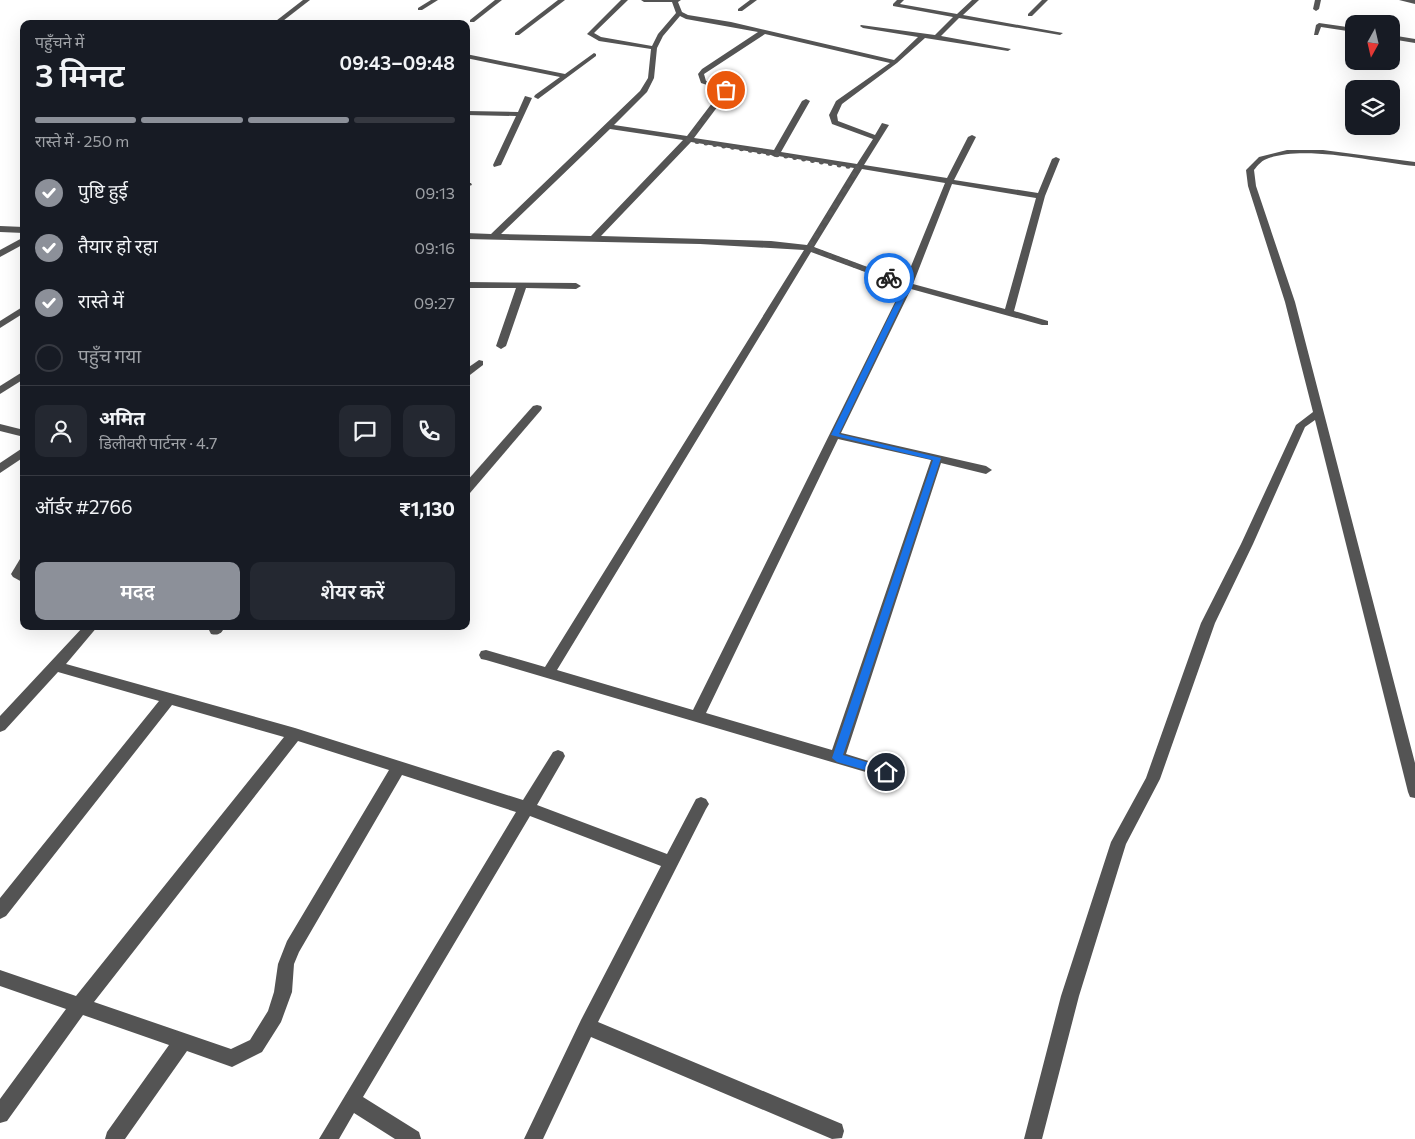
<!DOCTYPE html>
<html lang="hi">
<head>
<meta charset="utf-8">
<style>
	body { margin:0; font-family:Commissioner,"Noto Sans Devanagari",sans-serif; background:#242831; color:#f1f3f6; height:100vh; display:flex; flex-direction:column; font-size:19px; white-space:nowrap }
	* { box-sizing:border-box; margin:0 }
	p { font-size:16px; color:#9ea1a6 }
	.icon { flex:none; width:28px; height:28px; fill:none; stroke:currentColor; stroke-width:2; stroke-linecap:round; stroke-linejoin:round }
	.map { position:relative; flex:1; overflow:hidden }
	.drawer { position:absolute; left:20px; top:20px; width:450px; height:610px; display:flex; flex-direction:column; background:#171b24; border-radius:10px; box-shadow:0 5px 20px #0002 }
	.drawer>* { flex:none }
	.needle { width:32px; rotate:188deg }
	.fabs { position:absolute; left:1345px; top:15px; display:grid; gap:10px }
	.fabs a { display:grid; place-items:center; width:55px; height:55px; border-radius:10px; background:#171b24; box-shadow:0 5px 20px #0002; font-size:25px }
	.pin { position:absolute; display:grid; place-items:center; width:42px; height:42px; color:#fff; margin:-21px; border:2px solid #fff; border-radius:50%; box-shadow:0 1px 5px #0007 }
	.courier { position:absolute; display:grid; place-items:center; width:50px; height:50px; margin:-25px; border:4px solid #1a73e8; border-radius:50%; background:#fff; color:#222; box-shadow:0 1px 6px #0007 }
	.headline em { font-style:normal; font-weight:600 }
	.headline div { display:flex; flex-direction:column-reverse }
	.headline { display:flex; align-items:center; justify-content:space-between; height:85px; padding:0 15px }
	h1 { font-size:32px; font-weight:600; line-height:38px }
	.bar { display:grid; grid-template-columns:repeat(4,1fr); gap:8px 5px; align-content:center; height:60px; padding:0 15px }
	.bar i { height:6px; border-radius:4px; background:#363941 }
	.bar .selected { background:#8c9099 }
	.bar p { grid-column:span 4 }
	.line { display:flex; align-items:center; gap:12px; padding:0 15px; border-top:1px solid #363941 }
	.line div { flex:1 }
	.round { display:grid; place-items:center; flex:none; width:52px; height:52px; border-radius:10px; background:#242831 }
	ol { padding:0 15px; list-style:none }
	li { display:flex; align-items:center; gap:15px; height:55px }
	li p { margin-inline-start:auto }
	li .icon { padding:5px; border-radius:50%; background:#8c9099; color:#fff; stroke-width:4 }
	li:last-child { color:#9ea1a6 }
	li i { width:28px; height:28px; border:2px solid #363941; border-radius:50% }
	.action { display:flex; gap:10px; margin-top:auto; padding:10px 15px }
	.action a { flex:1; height:58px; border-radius:10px; background:#8c9099; color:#fff; font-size:20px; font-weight:600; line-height:58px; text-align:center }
	.action a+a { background:#242831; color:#f1f3f6 }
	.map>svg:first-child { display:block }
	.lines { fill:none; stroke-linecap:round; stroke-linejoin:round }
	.minor { fill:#545454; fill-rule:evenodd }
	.route { fill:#1a73e8 }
	.done { stroke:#595959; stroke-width:5; stroke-dasharray:0 9 }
</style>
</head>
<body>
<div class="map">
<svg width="1415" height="1139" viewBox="0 0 1415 1139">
	<rect width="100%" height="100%" fill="#fff"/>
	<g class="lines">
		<g class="minor">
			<polygon points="303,0 310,0 279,24 272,24"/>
			<polygon points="431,0 438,0 422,10 418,10 418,8"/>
			<polygon points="495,0 502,0 474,22 470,22 470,20"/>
			<polygon points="558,0 565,0 519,35 515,35 515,33"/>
			<path d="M621 0H628L594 33 601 37 652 46 658 34 676 13 672 2H644L641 0H681L678 2 682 12 688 15 731 22 894 60 918 37 863 28 860 26 861 25 935 35 953 17 893 6V4L897 0H904L900 4 957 14 972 0H979L963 15 1063 33 1060 35 959 18 941 36 1011 49 1008 51 925 38 897 63 842 104 837 115 838 121 875 135 882 123 889 125 864 165 947 178 968 137 972 135 976 137 954 180 1038 193 1052 159 1056 157 1060 159 1045 196 1014 311 1048 321V325H1042L911 289 841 433 986 466 992 470 986 474 941 463 846 754 891 768 893 772 891 776 886 778 486 660 481 659 479 655 481 651 486 650 545 667 804 250 700 244 466 239V233L491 234 640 91 648 78 651 49 599 41 587 34ZM680 16 686 19 758 32 702 69 698 74 701 83 722 90 687 136 614 125 647 92 654 78 657 48 663 36ZM765 34 890 63 836 101 829 115 832 124 873 139 857 164 781 152 810 101 806 99 802 101 774 150 694 138 730 90 727 85 706 81 704 74ZM610 129 683 140 591 236 501 234ZM691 142 771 155 775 157 778 156 854 168 807 245 771 241 601 236ZM862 169 945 183 905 281 814 247ZM952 184 1036 198 1005 309 913 284ZM811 252 903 286 693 710 557 670ZM838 439 931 460 832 750 706 713Z"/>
			<polygon points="750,0 757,0 742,11 738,11 738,9"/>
			<polygon points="1042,0 1048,0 1032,16 1028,16 1028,14"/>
			<polygon points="1315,0 1321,0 1319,9 1316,11 1313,9"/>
			<polygon points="1399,0 1415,0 1415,4"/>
			<polygon points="1319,23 1354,28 1354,32 1321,27 1318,35 1314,35 1316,25"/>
			<polygon points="1391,35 1415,39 1415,43 1391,39"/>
			<polygon points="594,53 596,54 596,56 538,99 534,97 535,95 560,77 466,58 466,54 565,74"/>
			<polygon points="525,96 532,98 501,165 494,167 493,165 516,116 466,115 466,111 518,112"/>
			<path d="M1287 150H1323L1415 162V166C1375 162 1306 145 1269 158 1262 160 1258 165 1254 170L1256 186 1295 302 1415 763V798L1410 797 1408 792 1315 420 1305 427 1253 544 1215 623 1160 779 1126 844 1079 996 1042 1139H1024L1061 996 1111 842 1146 778 1201 623 1241 544 1296 425 1313 412 1285 302 1248 186 1246 170 1259 157Z"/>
			<polygon points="466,183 471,183 472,185 466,187"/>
			<polygon points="0,226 24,227 24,233 0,232"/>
			<polygon points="24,237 24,244 0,257 0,250"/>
			<polygon points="466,282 576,283 581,286 576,289 526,288 506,346 501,349 496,346 516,288 466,288"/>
			<polygon points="24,306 24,313 0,328 0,321"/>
			<polygon points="479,360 483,361 483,365 466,378 466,369"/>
			<polygon points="24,371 24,379 0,394 0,386"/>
			<polygon points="537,405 541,406 542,408 541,410 470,493 466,494 466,482 533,406"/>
			<polygon points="0,424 24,430 24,437 0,431"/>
			<polygon points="24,447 24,457 0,473 0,463"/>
			<polygon points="24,558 24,583 13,577 11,574 20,559"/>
			<path d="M84 626H98L66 664 295 728 523 800 553 752 558 750 563 752 565 756 563 760 537 805 667 854 696 799 701 797 706 799 709 804 706 809 598 1022 842 1124 844 1131 842 1138 832 1139 591 1037 543 1139H524L581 1020 661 866 530 816 363 1097 419 1132 421 1139H395L354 1113 339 1139H319L516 812 402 775 299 952 294 964 292 992 281 1022 262 1052 232 1067 187 1051 125 1139H105L107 1132 169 1045 83 1015 7 1121 0 1123V1099L66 1009 0 986V970L76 996 284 737 172 705 6 916 0 919V898L159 701 58 672 5 730 0 732V716ZM298 741 389 770 287 941 278 964 274 992 268 1011 250 1040 231 1049 94 1002Z"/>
			<path d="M212 626H225C222 633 219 636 211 634L209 630Z"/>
		</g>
	</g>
	<polygon class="route" points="889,276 911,285 839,434 941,458 843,755 890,769 890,775 886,776 837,762 832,758 933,460 831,435 904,286 887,279"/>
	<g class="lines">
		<polyline class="done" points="726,90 688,140 858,168 809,248 889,278"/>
	</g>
</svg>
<div class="fabs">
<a><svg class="needle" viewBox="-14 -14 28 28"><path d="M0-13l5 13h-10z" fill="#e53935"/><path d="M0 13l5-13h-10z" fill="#9ea1a6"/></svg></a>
<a><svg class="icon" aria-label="layers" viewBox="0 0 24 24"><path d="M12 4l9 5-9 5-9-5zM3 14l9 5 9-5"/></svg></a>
</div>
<div class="pin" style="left:726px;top:90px;background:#ea580c"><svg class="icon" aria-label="bag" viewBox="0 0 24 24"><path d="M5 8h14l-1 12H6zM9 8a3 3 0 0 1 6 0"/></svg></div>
<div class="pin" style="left:886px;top:772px;background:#1f2937"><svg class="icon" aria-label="home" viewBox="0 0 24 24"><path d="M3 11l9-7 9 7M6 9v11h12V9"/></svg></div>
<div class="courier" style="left:889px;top:278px"><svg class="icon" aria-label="bike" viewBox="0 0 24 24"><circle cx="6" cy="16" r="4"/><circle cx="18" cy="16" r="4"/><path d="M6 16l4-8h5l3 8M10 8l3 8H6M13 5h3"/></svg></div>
<section class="drawer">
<div class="headline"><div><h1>3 मिनट</h1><p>पहुँचने में</p></div><em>09:43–09:48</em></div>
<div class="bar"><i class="selected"></i><i class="selected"></i><i class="selected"></i><i></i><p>रास्ते में · 250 m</p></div>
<ol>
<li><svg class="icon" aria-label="check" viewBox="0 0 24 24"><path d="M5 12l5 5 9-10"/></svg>पुष्टि हुई<p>09:13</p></li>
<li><svg class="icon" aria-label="check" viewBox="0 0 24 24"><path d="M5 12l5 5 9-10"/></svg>तैयार हो रहा<p>09:16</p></li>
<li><svg class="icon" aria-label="check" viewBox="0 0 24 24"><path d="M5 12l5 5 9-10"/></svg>रास्ते में<p>09:27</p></li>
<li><i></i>पहुँच गया</li>
</ol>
<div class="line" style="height:90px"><a class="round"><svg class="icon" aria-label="person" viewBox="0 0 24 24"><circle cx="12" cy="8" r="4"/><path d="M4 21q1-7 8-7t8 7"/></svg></a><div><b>अमित</b><p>डिलीवरी पार्टनर · 4.7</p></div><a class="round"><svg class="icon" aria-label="chat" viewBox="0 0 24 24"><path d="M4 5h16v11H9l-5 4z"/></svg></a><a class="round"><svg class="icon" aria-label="phone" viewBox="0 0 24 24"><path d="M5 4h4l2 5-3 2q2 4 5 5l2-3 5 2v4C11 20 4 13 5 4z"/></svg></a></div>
<div class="line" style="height:65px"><div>ऑर्डर #2766</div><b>₹1,130</b></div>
<div class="action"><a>मदद</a><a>शेयर करें</a></div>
</section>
</div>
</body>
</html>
